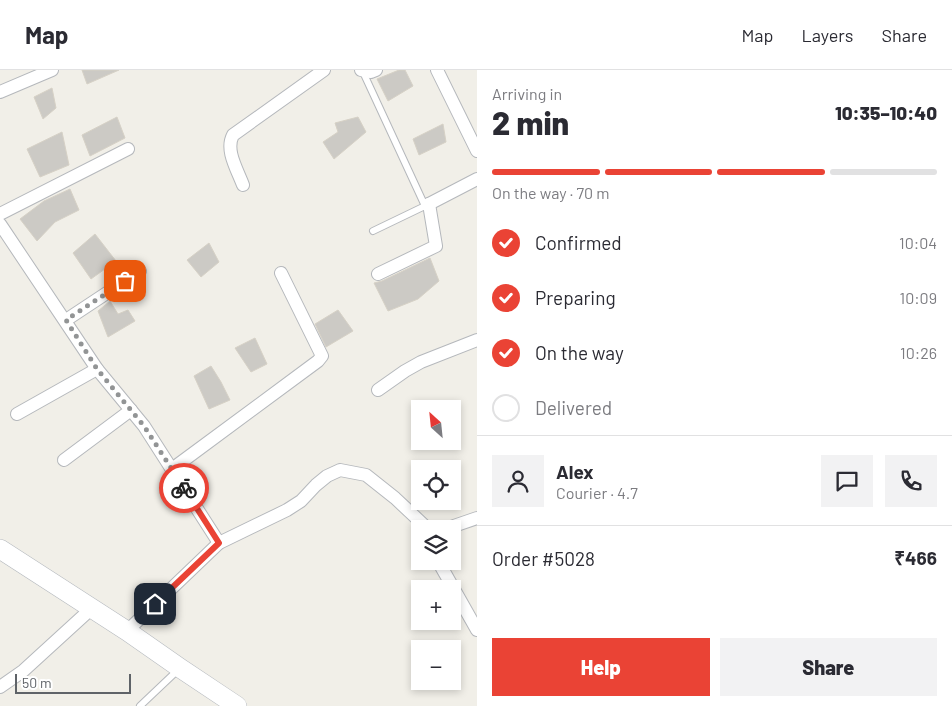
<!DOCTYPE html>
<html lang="en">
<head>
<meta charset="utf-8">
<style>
	body { margin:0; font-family:Barlow,sans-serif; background:#f2f2f3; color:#2b2b33; height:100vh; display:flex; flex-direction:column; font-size:19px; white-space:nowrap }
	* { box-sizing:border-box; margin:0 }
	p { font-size:16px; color:#7c7c81 }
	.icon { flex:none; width:28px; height:28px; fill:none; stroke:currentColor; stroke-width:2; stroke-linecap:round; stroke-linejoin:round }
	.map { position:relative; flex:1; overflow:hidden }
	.side { display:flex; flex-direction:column; background:#fff; width:475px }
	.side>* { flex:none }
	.needle { width:32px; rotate:333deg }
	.tools { position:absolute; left:411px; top:330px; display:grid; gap:10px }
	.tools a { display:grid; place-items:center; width:50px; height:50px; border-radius:0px; background:#fff; box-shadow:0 2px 8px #0003; font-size:25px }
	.scale { position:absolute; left:15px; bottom:12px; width:116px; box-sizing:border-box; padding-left:5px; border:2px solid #5f6368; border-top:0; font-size:14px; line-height:18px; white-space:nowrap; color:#5f6368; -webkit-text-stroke:4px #fff; paint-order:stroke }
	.pin { position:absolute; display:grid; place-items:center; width:42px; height:42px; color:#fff; margin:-21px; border-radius:10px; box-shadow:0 2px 8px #0006 }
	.courier { position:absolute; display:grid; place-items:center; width:50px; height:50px; margin:-25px; border:4px solid #ea4335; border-radius:50%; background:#fff; color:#222; box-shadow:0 1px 6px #0007 }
	.summary em { font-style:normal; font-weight:800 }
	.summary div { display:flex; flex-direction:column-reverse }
	.summary { display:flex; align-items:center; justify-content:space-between; height:85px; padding:0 15px }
	h1 { font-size:32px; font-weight:800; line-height:38px }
	.bar { display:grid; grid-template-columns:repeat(4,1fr); gap:8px 5px; align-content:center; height:60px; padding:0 15px }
	.bar i { height:6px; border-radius:4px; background:#e1e1e2 }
	.bar .active { background:#ea4335 }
	.bar p { grid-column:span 4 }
	.line { display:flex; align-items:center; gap:12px; padding:0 15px; border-top:1px solid #e1e1e2 }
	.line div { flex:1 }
	.round { display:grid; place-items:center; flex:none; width:52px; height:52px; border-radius:0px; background:#f2f2f3 }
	ol { padding:0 15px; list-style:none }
	li { display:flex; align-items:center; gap:15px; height:55px }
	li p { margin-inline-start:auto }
	li .icon { padding:5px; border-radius:50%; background:#ea4335; color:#fff; stroke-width:4 }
	li:last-child { color:#7c7c81 }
	li i { width:28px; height:28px; border:2px solid #e1e1e2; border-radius:50% }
	.cta { display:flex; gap:10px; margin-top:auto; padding:10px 15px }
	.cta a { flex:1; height:58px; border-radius:0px; background:#ea4335; color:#fff; font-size:20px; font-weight:800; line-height:58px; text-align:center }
	.cta a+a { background:#f2f2f3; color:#2b2b33 }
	header { display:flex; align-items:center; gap:30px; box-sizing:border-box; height:70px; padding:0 25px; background:#fff; border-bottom:1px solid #e1e1e2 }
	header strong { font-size:24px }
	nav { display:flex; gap:28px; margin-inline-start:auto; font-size:18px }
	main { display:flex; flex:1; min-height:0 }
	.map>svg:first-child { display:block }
	.building { fill:#cccac5; stroke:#d6d1c6 }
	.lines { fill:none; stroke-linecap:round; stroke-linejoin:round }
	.lane-casing { stroke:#b5b8bc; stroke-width:8 }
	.street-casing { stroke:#b5b8bc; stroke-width:14 }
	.secondary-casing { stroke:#b6babf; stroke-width:20 }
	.lane { stroke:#fff; stroke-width:6 }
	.street { stroke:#fff; stroke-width:12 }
	.secondary { stroke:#fff; stroke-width:19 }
	.done { stroke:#929495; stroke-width:5; stroke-dasharray:0 9 }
	.route { stroke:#ea4335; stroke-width:6 }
</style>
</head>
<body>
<header>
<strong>Map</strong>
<nav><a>Map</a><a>Layers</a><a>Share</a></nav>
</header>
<main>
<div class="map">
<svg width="477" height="636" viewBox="0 0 477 636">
	<rect width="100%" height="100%" fill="#f1efe8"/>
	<g class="building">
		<polygon points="82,0 119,0 87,14"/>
		<polygon points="399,0 405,0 413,16 388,31 377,9"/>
		<polygon points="52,18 56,38 43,49 34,27"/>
		<polygon points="117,47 125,68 90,86 82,65"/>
		<polygon points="358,47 366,62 334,89 323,72 338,62 335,53"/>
		<polygon points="443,54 446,72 419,85 413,69"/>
		<polygon points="62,62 69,95 40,107 27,79"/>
		<polygon points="70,119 79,140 55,152 37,171 20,149 44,131"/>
		<polygon points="95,164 116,191 91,209 73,183"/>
		<polygon points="209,173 219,192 201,207 187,190"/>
		<polygon points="430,188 439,211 418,229 388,241 374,213 382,211"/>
		<polygon points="110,231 118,244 128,240 135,251 108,267 98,241"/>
		<polygon points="338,240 353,261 326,277 315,254"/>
		<polygon points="255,268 267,294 251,302 235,278"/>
		<polygon points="211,296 221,312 230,330 209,339 194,306"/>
	</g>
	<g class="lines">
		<defs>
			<g id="lane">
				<polyline points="363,2 425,136"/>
				<polyline points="373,161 427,135"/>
				<polyline points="140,636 179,599"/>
			</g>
			<g id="street">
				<polyline points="361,0 371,2 376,0"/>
				<polyline points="437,0 477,81"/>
				<polyline points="0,22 52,0"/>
				<path d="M243 115C237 99 225 80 233 65L324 0"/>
				<polyline points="427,135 477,109"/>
				<polyline points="0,144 128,79"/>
				<polyline points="0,154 97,299 144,356 219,473"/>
				<polyline points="378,204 436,176 429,134"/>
				<polyline points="66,250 140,201"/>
				<polyline points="378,320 405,301 421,292 477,270"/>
				<polyline points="17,344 97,299"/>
				<polyline points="64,390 131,340"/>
				<polyline points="172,399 318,291 322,286 281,203"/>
				<polyline points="445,459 477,448"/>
				<polyline points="438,491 477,560"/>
				<polyline points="127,561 219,473 287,440 301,431 316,415 327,406 340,400 366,405 395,428 428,459"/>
				<polyline points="0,617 23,601 92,538"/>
			</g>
			<polyline id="secondary" points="0,479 127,561 180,598 237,636"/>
		</defs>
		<use href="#lane" class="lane-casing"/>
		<use href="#street" class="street-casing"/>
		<use href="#secondary" class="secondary-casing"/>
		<use href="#lane" class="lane"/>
		<use href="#street" class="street"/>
		<use href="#secondary" class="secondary"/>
	</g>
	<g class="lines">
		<polyline class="done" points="125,211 66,250 97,299 144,356 184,418"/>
		<polyline class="route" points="155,534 219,473 184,418"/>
	</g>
</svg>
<div class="tools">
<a><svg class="needle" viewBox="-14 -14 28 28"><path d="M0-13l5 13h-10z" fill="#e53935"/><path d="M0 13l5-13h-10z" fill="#7c7c81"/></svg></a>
<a><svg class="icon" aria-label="locate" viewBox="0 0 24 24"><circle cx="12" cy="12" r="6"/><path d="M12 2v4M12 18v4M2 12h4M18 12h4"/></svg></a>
<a><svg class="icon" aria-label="layers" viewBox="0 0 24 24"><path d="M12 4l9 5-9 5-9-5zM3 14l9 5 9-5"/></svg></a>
<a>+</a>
<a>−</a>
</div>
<div class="scale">50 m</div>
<div class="pin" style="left:125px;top:211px;background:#ea580c"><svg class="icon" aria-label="bag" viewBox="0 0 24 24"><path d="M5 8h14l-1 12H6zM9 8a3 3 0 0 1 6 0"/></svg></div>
<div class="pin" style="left:155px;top:534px;background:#1f2937"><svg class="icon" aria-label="home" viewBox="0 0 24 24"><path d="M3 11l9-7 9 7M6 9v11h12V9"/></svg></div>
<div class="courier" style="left:184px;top:418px"><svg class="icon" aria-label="bike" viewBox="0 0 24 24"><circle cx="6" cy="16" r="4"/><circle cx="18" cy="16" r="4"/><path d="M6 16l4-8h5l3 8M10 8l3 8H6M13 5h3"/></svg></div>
</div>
<section class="side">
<div class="summary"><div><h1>2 min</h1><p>Arriving in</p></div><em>10:35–10:40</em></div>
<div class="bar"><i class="active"></i><i class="active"></i><i class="active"></i><i></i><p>On the way · 70 m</p></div>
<ol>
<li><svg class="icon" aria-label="check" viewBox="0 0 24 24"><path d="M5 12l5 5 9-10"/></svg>Confirmed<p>10:04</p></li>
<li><svg class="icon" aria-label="check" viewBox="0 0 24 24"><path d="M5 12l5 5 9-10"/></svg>Preparing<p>10:09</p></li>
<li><svg class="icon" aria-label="check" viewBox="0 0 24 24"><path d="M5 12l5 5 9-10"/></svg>On the way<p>10:26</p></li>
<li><i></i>Delivered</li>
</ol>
<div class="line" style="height:90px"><a class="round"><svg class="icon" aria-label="person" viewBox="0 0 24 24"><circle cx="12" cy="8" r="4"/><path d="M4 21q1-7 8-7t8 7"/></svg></a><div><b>Alex</b><p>Courier · 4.7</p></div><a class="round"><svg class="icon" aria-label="chat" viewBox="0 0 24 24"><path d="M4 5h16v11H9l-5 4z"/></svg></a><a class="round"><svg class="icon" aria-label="phone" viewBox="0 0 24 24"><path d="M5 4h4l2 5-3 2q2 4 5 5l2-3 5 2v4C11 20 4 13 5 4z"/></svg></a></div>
<div class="line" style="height:65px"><div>Order #5028</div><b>₹466</b></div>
<div class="cta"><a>Help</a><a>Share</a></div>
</section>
</main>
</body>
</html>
